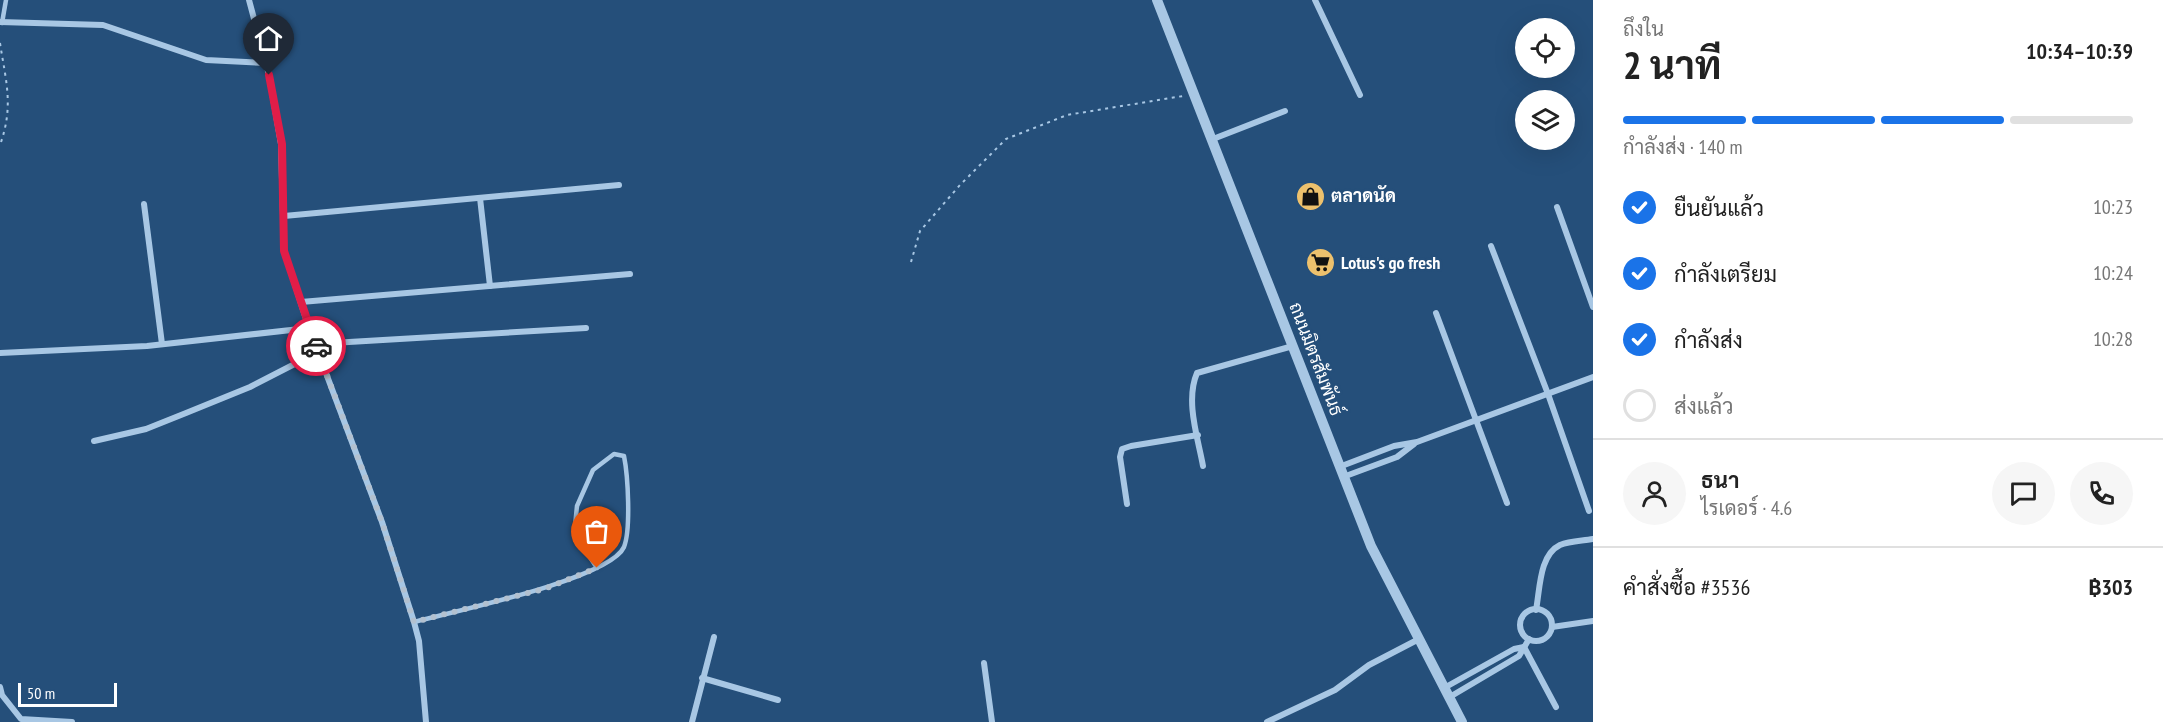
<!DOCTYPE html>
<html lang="th">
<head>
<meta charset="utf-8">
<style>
	body { margin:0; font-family:"PT Sans Narrow",Sarabun,sans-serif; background:#f6f6f6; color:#222; height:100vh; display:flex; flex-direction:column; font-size:22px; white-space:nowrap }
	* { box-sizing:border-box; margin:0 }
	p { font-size:20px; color:#767676 }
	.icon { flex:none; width:33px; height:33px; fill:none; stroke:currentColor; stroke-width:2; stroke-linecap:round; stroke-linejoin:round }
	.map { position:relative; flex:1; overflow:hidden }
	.sheet { display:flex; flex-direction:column; background:#fff; width:570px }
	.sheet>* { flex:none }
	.controls { position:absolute; left:1515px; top:18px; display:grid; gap:12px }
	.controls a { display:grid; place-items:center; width:60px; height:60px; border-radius:50%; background:#fff; box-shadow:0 6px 24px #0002; font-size:30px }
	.scale { position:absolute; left:18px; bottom:15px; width:99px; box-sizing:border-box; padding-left:6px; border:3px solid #fff; border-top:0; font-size:16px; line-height:21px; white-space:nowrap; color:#fff; -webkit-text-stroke:4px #254f7a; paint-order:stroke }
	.pin { position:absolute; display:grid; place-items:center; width:51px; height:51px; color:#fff; margin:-62px -26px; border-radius:50% 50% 50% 0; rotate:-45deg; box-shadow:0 0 6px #0007 }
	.pin .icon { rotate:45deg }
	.courier { position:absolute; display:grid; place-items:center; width:60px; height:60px; margin:-30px; border:4px solid #e11d48; border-radius:50%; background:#fff; color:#222; box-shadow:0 2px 8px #0007 }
	.overview em { font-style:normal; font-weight:700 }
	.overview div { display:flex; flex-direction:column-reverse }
	.overview { display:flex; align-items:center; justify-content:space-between; height:102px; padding:0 30px }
	h1 { font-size:39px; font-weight:700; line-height:45px }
	.bar { display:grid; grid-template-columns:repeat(4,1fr); gap:9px 6px; align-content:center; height:72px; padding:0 30px }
	.bar i { height:8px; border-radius:4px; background:#e0e0e0 }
	.bar .on { background:#1a73e8 }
	.bar p { grid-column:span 4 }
	.line { display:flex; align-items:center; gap:15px; padding:0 30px; border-top:2px solid #e0e0e0 }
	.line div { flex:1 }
	.round { display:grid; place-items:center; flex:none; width:63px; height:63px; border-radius:32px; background:#f6f6f6 }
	ol { padding:0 30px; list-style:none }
	li { display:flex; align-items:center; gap:18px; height:66px }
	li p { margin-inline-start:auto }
	li .icon { padding:6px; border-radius:50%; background:#1a73e8; color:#fff; stroke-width:4 }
	li:last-child { color:#767676 }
	li i { width:33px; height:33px; border:3px solid #e0e0e0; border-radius:50% }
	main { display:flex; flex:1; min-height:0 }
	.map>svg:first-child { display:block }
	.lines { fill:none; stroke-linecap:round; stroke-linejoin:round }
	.path { stroke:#a8c7e4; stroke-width:2; stroke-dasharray:3 4.5; stroke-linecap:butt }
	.service { stroke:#a8c7e4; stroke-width:4.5 }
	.minor { stroke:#a8c7e4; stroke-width:6 }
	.tertiary { stroke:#a8c7e4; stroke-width:10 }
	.done { stroke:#b3c1d0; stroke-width:6; stroke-dasharray:0 10.8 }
	.route { stroke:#e11d48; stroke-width:8 }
	.labels { text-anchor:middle; stroke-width:5; stroke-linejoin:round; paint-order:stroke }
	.poi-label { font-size:18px; font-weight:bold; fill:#fff; stroke:#254f7a; text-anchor:start }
	.street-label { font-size:18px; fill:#fff; stroke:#254f7a }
</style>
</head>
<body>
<main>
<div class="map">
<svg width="1593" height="722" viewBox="0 0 1593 722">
	<rect width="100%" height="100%" fill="#254f7a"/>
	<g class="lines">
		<g class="path">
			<path d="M0 43C6 82 14 106 0 145"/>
			<polyline points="911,262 920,231 960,185 1006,139 1067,115 1183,96"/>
		</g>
		<g class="service">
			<polyline points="2,23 6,0"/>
			<path d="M414 622C451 612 610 579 624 547 631 529 628 476 624 456L614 454 593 470 577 506 575 526 582 545 597 568"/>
		</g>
		<g class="minor">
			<polyline points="249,0 269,75 281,144 284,251 309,328 382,522 414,622 419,641 426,722"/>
			<polyline points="1315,0 1360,95"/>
			<polyline points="0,22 103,25 206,60 266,63"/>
			<polyline points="1213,139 1285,111"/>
			<polyline points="480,198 490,286"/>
			<polyline points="144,204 162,344"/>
			<polyline points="1557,207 1593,307"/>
			<polyline points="284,216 619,185"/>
			<polyline points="1491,246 1548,394 1589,511"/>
			<polyline points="301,302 630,274"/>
			<polyline points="1436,313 1507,503"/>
			<polyline points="315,344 586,328"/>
			<polyline points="0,353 147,346 309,328"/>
			<polyline points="94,441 146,429 186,413 250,387 318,352"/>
			<path d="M1203 466C1198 438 1185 401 1197 373L1293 346"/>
			<polyline points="1339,467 1394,446 1417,442 1593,377"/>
			<polyline points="1343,477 1397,457 1414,444"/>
			<polyline points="1127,504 1120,457 1122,449 1131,446 1198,435"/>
			<circle cx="1536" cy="625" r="16"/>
			<path d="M1536 610C1540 590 1539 555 1560 545 1570 541 1582 541 1593 539"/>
			<polyline points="1552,627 1593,621"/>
			<polyline points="1524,647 1556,707"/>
			<polyline points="984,663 992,722"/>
			<polyline points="702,678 778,700"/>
			<polyline points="0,687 2,695 21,719 72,722"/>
			<polyline points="1444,688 1514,649 1524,647"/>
			<polyline points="1448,698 1519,656 1529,639"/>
			<polyline points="692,722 714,637"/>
			<polyline points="1267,722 1335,690 1369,665 1419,639"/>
		</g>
		<polyline class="tertiary" points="1157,0 1371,546 1462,722"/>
	</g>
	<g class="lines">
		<polyline class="done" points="316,346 382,522 414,622 544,589 597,568"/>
		<polyline class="route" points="269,75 282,144 284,251 316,346"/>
	</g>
	<defs>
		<symbol id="shop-disc" viewBox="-11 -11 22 22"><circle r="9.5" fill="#edc16d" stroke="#254f7a"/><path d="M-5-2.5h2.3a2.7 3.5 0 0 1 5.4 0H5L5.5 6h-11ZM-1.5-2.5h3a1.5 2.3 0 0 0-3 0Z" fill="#111"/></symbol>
		<symbol id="supermarket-disc" viewBox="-11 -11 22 22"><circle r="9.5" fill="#edc16d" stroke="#254f7a"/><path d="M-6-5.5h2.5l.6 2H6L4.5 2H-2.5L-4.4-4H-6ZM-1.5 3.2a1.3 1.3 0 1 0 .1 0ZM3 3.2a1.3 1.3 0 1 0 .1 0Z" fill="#111"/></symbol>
	</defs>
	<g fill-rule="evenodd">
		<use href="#shop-disc" x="1294" y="180" width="33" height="33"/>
		<use href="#supermarket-disc" x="1304" y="246" width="33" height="33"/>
	</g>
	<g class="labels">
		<g class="poi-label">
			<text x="1331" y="202">ตลาดนัด</text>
			<text x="1341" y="269">Lotus's go fresh</text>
		</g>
		<g class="street-label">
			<text transform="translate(1316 359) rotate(69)" y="6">ถนนมิตรสัมพันธ์</text>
		</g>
	</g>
</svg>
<div class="controls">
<a><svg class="icon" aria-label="locate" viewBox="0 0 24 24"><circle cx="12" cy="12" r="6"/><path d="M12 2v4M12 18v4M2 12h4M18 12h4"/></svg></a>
<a><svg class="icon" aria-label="layers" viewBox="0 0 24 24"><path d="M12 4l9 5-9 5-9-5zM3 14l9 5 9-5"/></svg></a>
</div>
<div class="scale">50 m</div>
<div class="pin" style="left:597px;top:568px;background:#ea580c"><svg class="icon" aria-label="bag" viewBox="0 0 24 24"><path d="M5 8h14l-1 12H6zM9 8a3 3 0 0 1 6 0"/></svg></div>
<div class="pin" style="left:269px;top:75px;background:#1f2937"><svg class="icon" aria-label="home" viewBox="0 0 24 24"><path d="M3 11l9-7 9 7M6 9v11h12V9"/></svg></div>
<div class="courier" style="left:316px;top:346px"><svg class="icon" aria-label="car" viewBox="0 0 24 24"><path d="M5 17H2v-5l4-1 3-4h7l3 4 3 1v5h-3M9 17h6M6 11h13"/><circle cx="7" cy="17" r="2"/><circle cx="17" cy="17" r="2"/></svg></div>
</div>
<section class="sheet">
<div class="overview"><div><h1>2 นาที</h1><p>ถึงใน</p></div><em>10:34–10:39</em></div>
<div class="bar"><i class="on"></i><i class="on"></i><i class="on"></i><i></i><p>กำลังส่ง · 140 m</p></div>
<ol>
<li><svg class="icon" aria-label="check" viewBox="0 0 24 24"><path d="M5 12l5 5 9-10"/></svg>ยืนยันแล้ว<p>10:23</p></li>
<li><svg class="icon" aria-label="check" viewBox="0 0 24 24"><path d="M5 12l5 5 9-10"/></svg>กำลังเตรียม<p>10:24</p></li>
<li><svg class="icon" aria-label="check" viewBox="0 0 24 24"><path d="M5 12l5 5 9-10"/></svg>กำลังส่ง<p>10:28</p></li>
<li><i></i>ส่งแล้ว</li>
</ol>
<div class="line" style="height:108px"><a class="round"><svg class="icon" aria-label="person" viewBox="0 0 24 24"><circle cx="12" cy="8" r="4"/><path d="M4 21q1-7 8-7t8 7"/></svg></a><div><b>ธนา</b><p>ไรเดอร์ · 4.6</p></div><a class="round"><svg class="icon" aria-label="chat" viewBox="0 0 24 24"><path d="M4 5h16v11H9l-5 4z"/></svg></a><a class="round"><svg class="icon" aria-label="phone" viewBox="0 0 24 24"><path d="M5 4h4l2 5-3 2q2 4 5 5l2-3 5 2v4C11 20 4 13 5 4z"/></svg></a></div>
<div class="line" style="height:78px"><div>คำสั่งซื้อ #3536</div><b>฿303</b></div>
</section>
</main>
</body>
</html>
